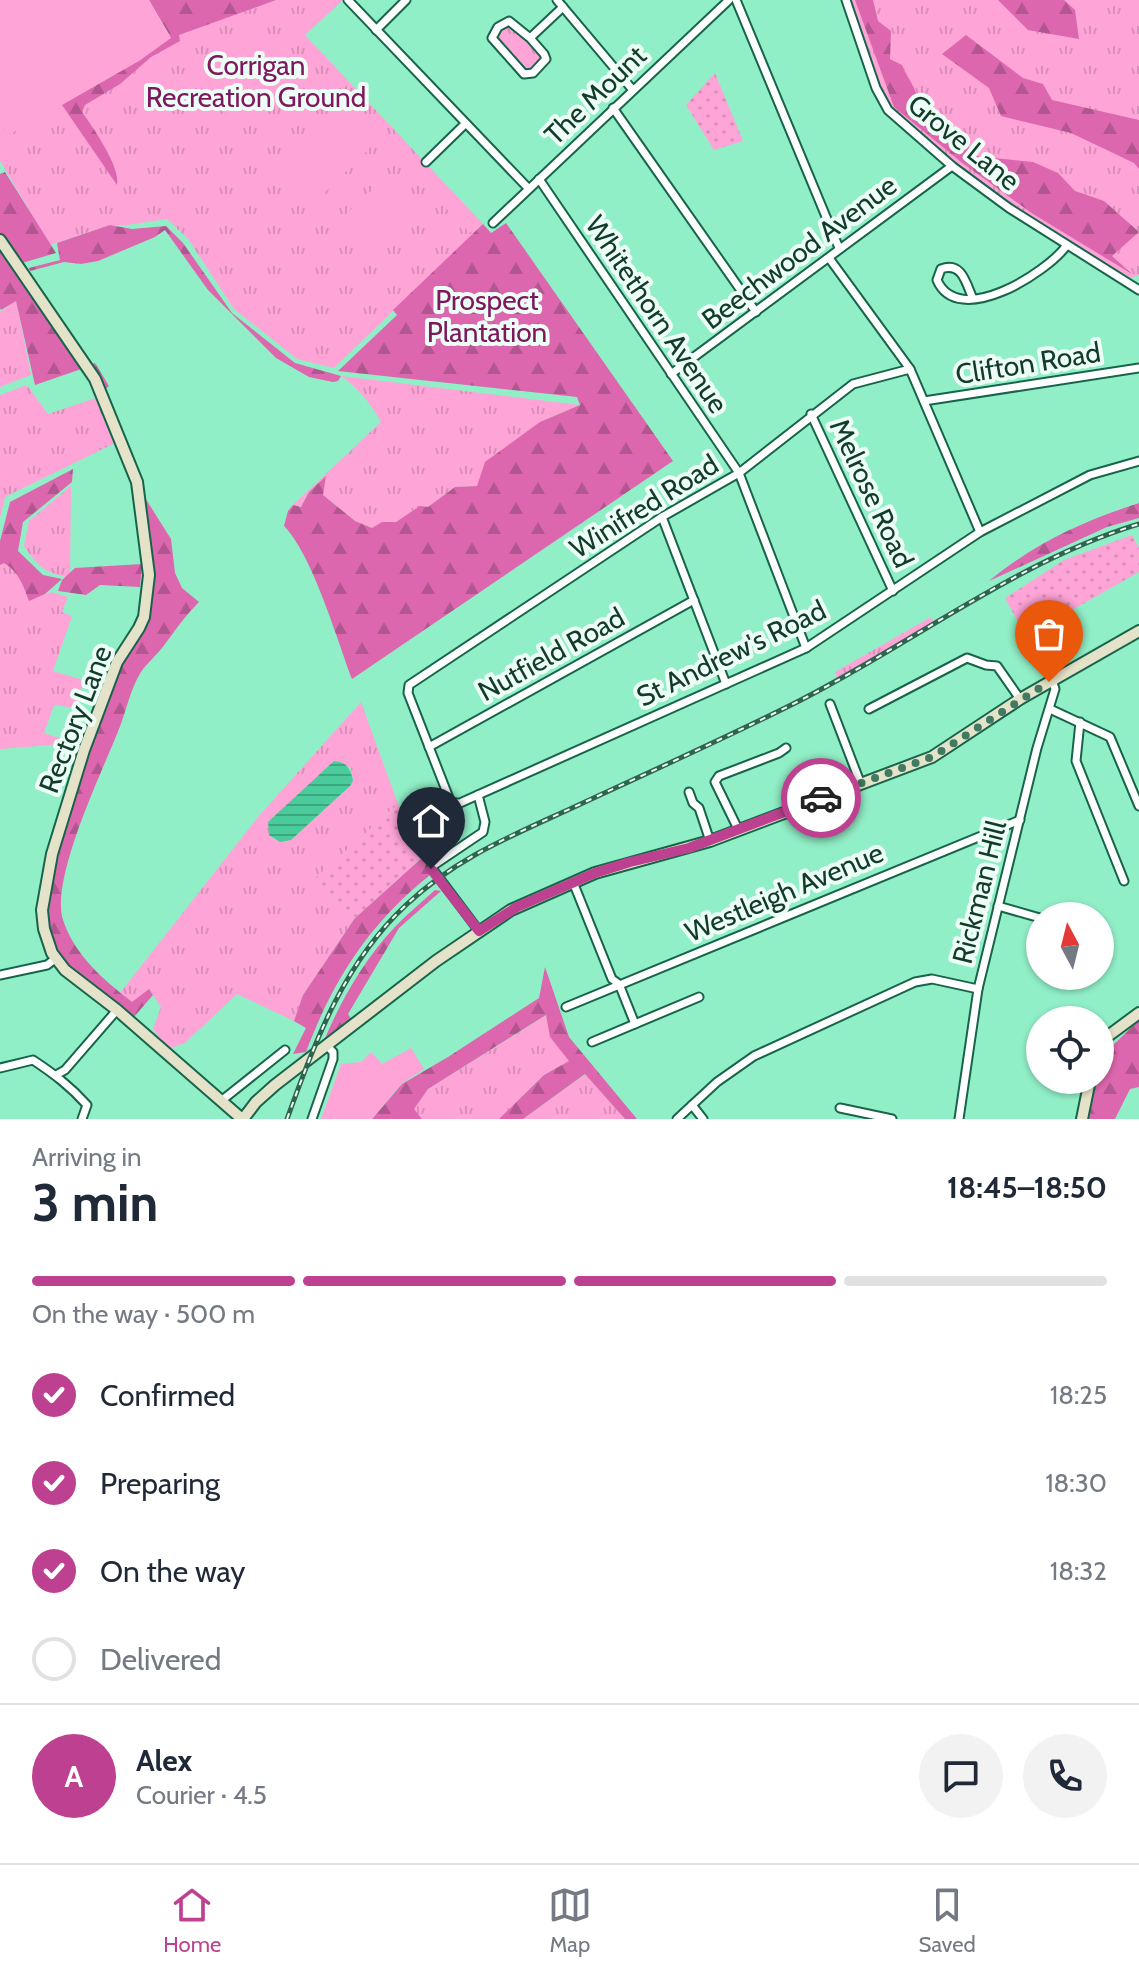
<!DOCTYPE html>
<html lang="en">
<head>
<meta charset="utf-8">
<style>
	body { margin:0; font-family:Cabin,sans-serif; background:#f2f2f3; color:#1f2937; height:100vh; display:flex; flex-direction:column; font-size:30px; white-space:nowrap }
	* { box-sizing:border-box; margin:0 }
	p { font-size:26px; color:#747a83 }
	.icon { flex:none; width:44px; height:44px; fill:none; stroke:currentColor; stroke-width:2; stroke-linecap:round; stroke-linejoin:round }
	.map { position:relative; height:1119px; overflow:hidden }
	.panel { display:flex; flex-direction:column; background:#fff; flex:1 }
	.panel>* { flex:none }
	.needle { width:52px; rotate:353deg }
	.tools { position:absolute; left:1026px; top:902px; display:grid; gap:16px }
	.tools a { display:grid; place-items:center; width:88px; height:88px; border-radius:50%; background:#fff; box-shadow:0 2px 6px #0004; font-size:40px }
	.pin { position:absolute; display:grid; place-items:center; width:68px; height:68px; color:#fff; margin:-82px -34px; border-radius:50% 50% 50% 0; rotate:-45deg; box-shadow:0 0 8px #0007 }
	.pin .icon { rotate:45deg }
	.courier { position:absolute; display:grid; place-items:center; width:80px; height:80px; margin:-40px; border:6px solid #be4191; border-radius:50%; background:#fff; color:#222; box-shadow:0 2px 10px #0007 }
	.summary em { font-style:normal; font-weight:800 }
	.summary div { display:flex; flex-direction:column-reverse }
	.summary { display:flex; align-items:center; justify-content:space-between; height:136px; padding:0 32px }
	h1 { font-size:52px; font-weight:800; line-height:60px }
	.bar { display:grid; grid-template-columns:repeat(4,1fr); gap:12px 8px; align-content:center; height:96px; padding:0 32px }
	.bar i { height:10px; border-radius:6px; background:#e0e1e3 }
	.bar .current { background:#be4191 }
	.bar p { grid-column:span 4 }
	.line { display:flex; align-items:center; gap:20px; padding:0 32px; border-top:2px solid #e0e1e3 }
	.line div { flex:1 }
	.round { display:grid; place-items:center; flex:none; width:84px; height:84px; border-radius:42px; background:#f2f2f3 }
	ol { padding:0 32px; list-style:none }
	li { display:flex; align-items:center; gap:24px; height:88px }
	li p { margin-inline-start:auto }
	li .icon { padding:8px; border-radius:50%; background:#be4191; color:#fff; stroke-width:4 }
	li:last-child { color:#747a83 }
	li i { width:44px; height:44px; border:4px solid #e0e1e3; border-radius:50% }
	.tab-bar { display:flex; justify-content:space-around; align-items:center; height:112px; border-top:2px solid #e0e1e3; background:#fff; font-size:22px; color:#747a83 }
	.tab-bar a { display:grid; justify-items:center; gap:4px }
	.tab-bar .current { color:#be4191 }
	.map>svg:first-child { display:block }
	.grass { fill:url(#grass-tufts); fill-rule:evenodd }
	.forest { fill:url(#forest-firs) }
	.garden { fill:url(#garden-dots) }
	.pitch { fill:#fea4d7 }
	.water { fill:url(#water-rules) }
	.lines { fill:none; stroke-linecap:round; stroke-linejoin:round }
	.street-casing { stroke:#18644a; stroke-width:11 }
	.secondary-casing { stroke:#18644a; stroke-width:14 }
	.street { stroke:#fff; stroke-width:7 }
	.secondary { stroke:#e4e2c8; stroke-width:10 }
	.rail-casing { stroke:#2f644e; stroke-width:5 }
	.rail { stroke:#edfef6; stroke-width:2; stroke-dasharray:6; stroke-linecap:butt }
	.done { stroke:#3f7a62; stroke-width:8; stroke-dasharray:0 14.4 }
	.route { stroke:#be4191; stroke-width:10 }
	.labels { text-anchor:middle; stroke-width:8; stroke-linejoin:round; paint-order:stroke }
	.park-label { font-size:28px; fill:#80165e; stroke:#edfef6 }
	.street-label { font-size:28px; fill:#133b2b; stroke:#edfef6 }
</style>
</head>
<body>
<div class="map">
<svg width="1139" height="1119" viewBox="0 0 1139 1119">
	<defs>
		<pattern id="grass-tufts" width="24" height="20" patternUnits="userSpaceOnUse" patternTransform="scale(2)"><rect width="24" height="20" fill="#fea4d7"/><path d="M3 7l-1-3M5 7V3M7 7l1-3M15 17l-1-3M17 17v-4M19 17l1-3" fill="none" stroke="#d98eb9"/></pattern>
		<pattern id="forest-firs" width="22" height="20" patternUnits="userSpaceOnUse" patternTransform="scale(2)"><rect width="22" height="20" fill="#dc67ae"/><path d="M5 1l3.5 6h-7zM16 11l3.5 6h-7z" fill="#b1568e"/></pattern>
		<pattern id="garden-dots" width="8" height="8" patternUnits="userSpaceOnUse" patternTransform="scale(2)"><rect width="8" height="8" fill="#fea4d7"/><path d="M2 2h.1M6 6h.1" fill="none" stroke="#d98eb9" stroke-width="1.8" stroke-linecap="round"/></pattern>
		<pattern id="water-rules" width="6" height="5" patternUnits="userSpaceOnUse" patternTransform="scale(2)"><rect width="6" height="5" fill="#4acb9c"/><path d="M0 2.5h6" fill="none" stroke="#3ca67f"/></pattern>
	</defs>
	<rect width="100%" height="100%" fill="#91efc7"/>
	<g class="grass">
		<polygon points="149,0 343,0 305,35 483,224 334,368 297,359 234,309 188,239 167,219 127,225 110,225 50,245 0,161 0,45 171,37"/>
		<polygon points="850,0 1139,0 1139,275 1131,278 1029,219 954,163 895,112 888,105 881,90"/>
		<polygon points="506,23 513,24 543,55 543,59 533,71 524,71 495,41 495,34"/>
		<polygon points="16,300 31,375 0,387 0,312"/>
		<path d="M341 376 580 405 540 422 478 486 455 487 428 507C414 506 409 517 397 521 388 525 381 522 372 528L355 521 323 495 325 477 309 492 301 507 293 505 381 422C371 404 358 387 341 376Z"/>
		<polygon points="27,385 48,414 96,398 115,443 5,497 0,518 0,395"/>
		<path d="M71 486 70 578C44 572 39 568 24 546L29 521Z"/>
		<polygon points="4,562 20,576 30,600 51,592 68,597 62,612 72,616 53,671 83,680 76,708 54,705 44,733 76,743 0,749 0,565"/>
		<polygon points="931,617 934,622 837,678 835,672"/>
		<path d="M361 702 398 804 315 879 355 918 303 995 294 1021 237 994 185 1043 168 1049 153 1029 161 1007 150 990 133 1003 120 993 258 817ZM340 761 351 769 353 780 350 786 291 840H275L269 835Z"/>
		<polygon points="547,1015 550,1037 570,1061 544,1075 499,1119 422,1119 413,1109 428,1089"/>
		<polygon points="586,1074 625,1119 523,1119"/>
	</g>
	<g class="forest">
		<path d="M149 0H276L179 35 180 41 151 57 120 84 85 105 82 112C93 127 121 168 117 185L62 105 133 64 170 36Z"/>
		<path d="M855 0H873L878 21 891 31 890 59 902 65C907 78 916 87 918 100L956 128 975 156 1033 162 1058 173 1075 191 1104 201 1139 232 1112 256 1132 274 1033 214 961 162 894 107Z"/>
		<polygon points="998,0 1064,0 1075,10 1079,39 1028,30"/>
		<polygon points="966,35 1023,78 1043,84 1052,100 1139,120 1139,169 1134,163 1071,133 1001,116 989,88 942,54"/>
		<polygon points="5,172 56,253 22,263 92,364 95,363 109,386 103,391 90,366 35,385 16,301 1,310 0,308 0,174"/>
		<path d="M506 223 673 461 352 679C337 639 312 554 284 526L288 511 293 505 301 507 309 492 326 476 323 495 355 521 372 528 382 522H396L420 506 428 507 455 487 477 486 485 462 540 422 580 405 577 397 338 371 397 315 393 310 483 224 491 233Z"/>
		<polygon points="110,225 132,229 166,226 183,243 232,313 295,363 341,376 338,381 333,382 309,377 276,358 208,290 165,230 155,237 98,261 81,264 64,262 30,271 29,268 60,260 57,243"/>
		<path d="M73 469 72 482 23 522 18 551 43 575 62 579 45 594 29 601C23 585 19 572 4 563L0 565V541L10 502Z"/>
		<path d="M142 493 171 539 175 573 182 588 199 602C185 616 177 628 165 644 158 654 148 662 141 672 129 691 126 714 117 734 101 774 50 880 63 920 75 956 104 980 132 1002L149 989 153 995 133 1018 63 962 48 932 46 915 54 856 87 746 122 657 138 638 150 609 151 567Z"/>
		<path d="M1139 503V518L1107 527 989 581C1037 542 1081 522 1139 503Z"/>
		<polygon points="142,564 140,587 100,585 86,595 58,591 62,580 75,568"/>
		<path d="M426 854 430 875C369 924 333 980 306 1052L293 1054 306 1028 294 1021 303 995 355 918Z"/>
		<path d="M435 890 441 891 399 928 348 1014 352 1020 323 1043C340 1002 363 961 394 928 407 914 422 902 435 890Z"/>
		<polygon points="545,967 569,1037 637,1119 625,1119 585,1074 523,1119 499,1119 544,1075 569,1061 550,1037 546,1015 428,1089 414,1109 422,1119 372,1119 402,1084 448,1057 539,998"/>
		<polygon points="1139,1020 1139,1087 1130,1089 1115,1119 1088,1119 1097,1080 1100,1080 1101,1057"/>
	</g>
	<g class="garden">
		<polygon points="715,73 743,141 714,150 686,105"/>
		<polygon points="1132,535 1139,548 1139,572 1026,636 1005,598 1064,560"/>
		<polygon points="398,804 412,839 418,837 426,854 355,918 314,879"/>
	</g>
	<g class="pitch">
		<polygon points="0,0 149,0 171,38 139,61 5,137 0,112"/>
		<polygon points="250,24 287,64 229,117 192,78"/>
		<polygon points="335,106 373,145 315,202 276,163"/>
		<polygon points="389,174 418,204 371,248 342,218"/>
		<polygon points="439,179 481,223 470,233 428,189"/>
		<polygon points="411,1048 424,1069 401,1084 372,1119 321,1119 341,1064 361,1062 371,1052 382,1064"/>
	</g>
	<path class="water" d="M334 761C347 762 351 769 353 781L350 786 291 840 280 842 269 835 268 822Z"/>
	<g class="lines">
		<defs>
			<g id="street">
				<polyline points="348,0 528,188"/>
				<polyline points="557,0 632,89"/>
				<polyline points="736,0 839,248"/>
				<polyline points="846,0 876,88 888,110 952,166 1009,208 1139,290"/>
				<polyline points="376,30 406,0"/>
				<polyline points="530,38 509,21 498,27 492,38 524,74 533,73 546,59 544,54 530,38 563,7"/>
				<polyline points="613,108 756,312"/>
				<polyline points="426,162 465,124"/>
				<polyline points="539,179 739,473 806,648"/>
				<polyline points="493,223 729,0"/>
				<polyline points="829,258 910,369 980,532"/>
				<path d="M973 299C966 283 962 261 941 269L937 280C958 329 1047 273 1067 245"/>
				<polyline points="910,369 853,384 739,473 662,517 409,685 408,693 451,803 460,803 806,648 980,532 1090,475 1139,461"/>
				<polyline points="671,374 952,166"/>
				<polyline points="924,401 1139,368"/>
				<polyline points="811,414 893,591"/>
				<polyline points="662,517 726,684"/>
				<polyline points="830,704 860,782"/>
				<polyline points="869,709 967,658 986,665 997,666 1020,699"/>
				<polyline points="1050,709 1110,737 1139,806"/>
				<polyline points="1080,722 1076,761 1124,881"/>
				<polyline points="429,747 694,600"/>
				<polyline points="689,792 693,803 699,808 710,841"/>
				<polyline points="478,795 485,822 483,832 431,867 479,931"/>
				<polyline points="738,829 715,782 719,776 779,753 786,748"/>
				<polyline points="573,882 612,979 619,984 635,1024"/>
				<polyline points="998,906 1040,918"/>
				<polyline points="0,975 47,965 55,959"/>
				<polyline points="566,1007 1020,820"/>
				<polyline points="592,1042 699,997"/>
				<path d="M0 1068 33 1060C54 1074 70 1086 87 1105L82 1119"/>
				<polyline points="56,1075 65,1070 117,1010"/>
				<polyline points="221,1101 285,1050"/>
				<polyline points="692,1105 703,1119"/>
				<polyline points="840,1108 892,1119"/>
				<polyline points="312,1119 333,1059 333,1052 327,1046"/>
				<polyline points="677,1119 717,1082 754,1056 915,982 932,979 978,989"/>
				<polyline points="959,1119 978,989 1037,748 1055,689 1052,680"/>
			</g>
			<g id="secondary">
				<polyline points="0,240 95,379 137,482 149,575 144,617 139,628 117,662 84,750 52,854 42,910 44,929 52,953 65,970 117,1010 242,1119"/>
				<polyline points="1100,1047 1108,1036 1139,1013"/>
				<polyline points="243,1119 256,1102 275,1085 436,961 511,910 595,873 710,841 932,757 1020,699 1139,631"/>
				<polyline points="1082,1119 1090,1080"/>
			</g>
		</defs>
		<use href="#street" class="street-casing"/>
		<use href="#secondary" class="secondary-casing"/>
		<use href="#street" class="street"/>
		<use href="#secondary" class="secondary"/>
		<defs>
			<path id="rail" d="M287 1119C316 1040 343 964 406 905 456 858 511 836 572 808 645 774 719 741 791 705 908 647 1014 562 1139 524"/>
		</defs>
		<use href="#rail" class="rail-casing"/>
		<use href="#rail" class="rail"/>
	</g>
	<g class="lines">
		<polyline class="done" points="821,798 932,757 1049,682"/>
		<polyline class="route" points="431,869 479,931 517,907 595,873 630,862 689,848 821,798"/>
	</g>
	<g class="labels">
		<g class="park-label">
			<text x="256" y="75">Corrigan<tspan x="256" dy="32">Recreation Ground</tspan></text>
			<text x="487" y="310">Prospect<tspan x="487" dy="32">Plantation</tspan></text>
		</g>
		<g class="street-label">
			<text transform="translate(595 95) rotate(-44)" y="10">The Mount</text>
			<text transform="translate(964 142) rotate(39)" y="10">Grove Lane</text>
			<text transform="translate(799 252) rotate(-37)" y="10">Beechwood Avenue</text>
			<text transform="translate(657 314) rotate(56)" y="10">Whitethorn Avenue</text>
			<text transform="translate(1028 363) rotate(-9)" y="10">Clifton Road</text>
			<text transform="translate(872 493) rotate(65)" y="10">Melrose Road</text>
			<text transform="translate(644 506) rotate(-32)" y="10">Winifred Road</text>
			<text transform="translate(731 653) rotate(-26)" y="10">St Andrew's Road</text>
			<text transform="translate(551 654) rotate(-29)" y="10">Nutfield Road</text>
			<text transform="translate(75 719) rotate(-69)" y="10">Rectory Lane</text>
			<text transform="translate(784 892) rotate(-23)" y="10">Westleigh Avenue</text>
			<text transform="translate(979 892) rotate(-76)" y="10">Rickman Hill</text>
		</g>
	</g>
</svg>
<div class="tools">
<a><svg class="needle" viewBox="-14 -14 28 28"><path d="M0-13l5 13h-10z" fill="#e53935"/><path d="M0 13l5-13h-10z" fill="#747a83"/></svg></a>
<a><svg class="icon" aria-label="locate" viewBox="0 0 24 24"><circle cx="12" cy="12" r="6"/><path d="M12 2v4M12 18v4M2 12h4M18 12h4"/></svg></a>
</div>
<div class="pin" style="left:1049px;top:682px;background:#ea580c"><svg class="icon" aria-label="bag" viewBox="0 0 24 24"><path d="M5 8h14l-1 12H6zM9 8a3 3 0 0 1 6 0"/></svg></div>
<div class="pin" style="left:431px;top:869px;background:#1f2937"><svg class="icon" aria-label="home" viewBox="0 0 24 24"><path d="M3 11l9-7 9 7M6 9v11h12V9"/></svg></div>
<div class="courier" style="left:821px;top:798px"><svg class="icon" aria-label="car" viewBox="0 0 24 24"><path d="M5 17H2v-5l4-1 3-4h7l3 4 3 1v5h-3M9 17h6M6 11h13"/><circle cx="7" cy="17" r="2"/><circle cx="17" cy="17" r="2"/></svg></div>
</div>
<section class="panel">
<div class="summary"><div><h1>3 min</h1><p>Arriving in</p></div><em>18:45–18:50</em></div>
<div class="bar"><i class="current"></i><i class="current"></i><i class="current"></i><i></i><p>On the way · 500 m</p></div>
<ol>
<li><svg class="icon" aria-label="check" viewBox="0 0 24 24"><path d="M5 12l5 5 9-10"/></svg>Confirmed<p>18:25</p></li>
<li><svg class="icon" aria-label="check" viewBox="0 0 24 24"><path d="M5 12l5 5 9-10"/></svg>Preparing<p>18:30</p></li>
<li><svg class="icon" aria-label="check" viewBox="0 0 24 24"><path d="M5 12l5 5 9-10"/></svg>On the way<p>18:32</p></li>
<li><i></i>Delivered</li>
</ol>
<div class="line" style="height:144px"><b class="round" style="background:#be4191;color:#fff">A</b><div><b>Alex</b><p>Courier · 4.5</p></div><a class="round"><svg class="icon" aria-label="chat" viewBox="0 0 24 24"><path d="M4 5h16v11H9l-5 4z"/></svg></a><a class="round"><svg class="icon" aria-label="phone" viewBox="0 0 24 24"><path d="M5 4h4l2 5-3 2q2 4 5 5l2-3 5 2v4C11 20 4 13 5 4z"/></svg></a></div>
</section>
<nav class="tab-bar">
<a class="current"><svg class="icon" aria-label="home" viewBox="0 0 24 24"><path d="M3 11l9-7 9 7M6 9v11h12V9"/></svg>Home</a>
<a><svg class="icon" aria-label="map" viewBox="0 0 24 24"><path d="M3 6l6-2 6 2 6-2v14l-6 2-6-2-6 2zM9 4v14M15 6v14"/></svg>Map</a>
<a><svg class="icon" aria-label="saved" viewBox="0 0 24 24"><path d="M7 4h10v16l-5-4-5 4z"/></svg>Saved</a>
</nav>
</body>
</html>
